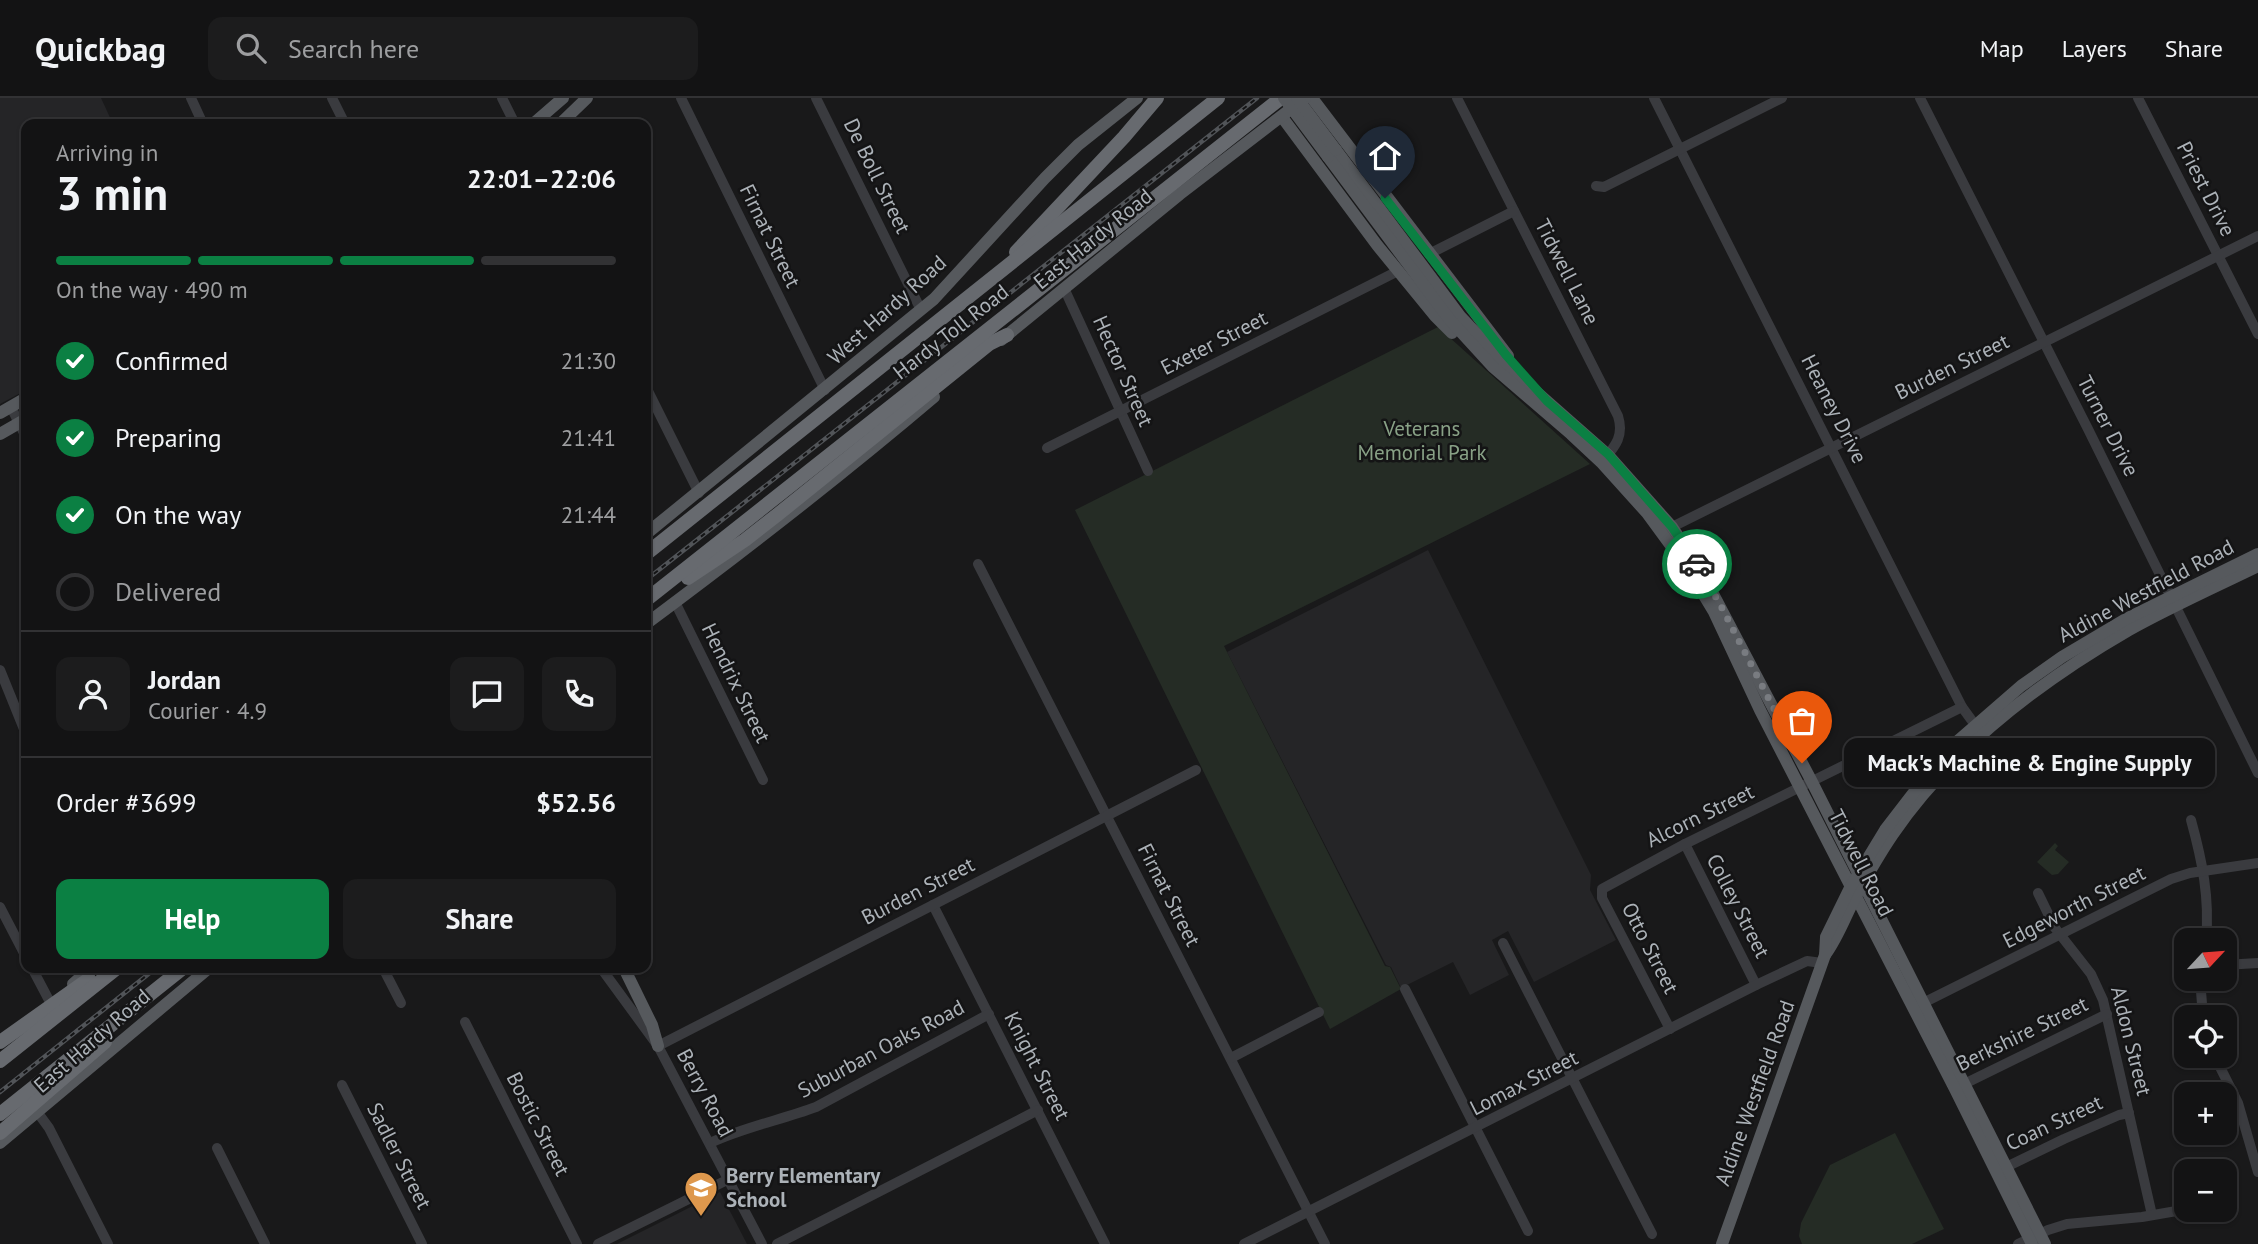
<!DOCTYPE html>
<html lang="en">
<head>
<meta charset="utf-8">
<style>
	body { margin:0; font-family:"PT Sans",sans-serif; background:#1c1c1d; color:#f1f3f6; height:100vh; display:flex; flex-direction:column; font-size:26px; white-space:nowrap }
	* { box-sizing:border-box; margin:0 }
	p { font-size:23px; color:#9d9ea0 }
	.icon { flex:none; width:38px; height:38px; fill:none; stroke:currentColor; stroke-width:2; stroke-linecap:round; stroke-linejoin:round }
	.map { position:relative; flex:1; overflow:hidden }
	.panel { position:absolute; left:21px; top:21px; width:630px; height:854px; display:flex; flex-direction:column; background:#131314; border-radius:14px; box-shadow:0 2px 5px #0004,0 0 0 2px #323234 }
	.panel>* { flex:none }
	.needle { width:46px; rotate:64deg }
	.tools { position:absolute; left:2174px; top:830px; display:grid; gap:14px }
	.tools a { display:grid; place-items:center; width:63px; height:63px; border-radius:14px; background:#131314; box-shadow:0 2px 5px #0004,0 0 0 2px #323234; font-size:35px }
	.pin { position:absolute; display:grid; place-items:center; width:60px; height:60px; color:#fff; margin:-72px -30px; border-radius:50% 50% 50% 0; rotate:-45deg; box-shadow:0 0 7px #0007 }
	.pin .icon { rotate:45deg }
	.courier { position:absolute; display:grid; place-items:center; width:70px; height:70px; margin:-35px; border:5px solid #0b8043; border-radius:50%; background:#fff; color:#222; box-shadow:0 2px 9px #0007 }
	.bubble { position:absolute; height:49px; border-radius:14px; background:#131314; box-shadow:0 2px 5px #0004,0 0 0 2px #323234; font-size:23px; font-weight:800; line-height:49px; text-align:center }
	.head em { font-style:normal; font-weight:800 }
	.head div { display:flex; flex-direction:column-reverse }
	.head { display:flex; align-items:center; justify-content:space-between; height:119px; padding:0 35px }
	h1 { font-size:46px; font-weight:800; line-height:52px }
	.bar { display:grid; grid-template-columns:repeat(4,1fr); gap:10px 7px; align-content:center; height:84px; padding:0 35px }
	.bar i { height:9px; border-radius:5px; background:#323234 }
	.bar .current { background:#0b8043 }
	.bar p { grid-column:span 4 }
	.line { display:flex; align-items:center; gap:18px; padding:0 35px; border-top:2px solid #323234 }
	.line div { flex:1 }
	.round { display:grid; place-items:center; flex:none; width:74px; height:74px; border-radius:14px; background:#1c1c1d }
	ol { padding:0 35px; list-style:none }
	li { display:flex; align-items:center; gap:21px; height:77px }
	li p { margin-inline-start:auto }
	li .icon { padding:7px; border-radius:50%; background:#0b8043; color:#fff; stroke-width:4 }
	li:last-child { color:#9d9ea0 }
	li i { width:38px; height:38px; border:4px solid #323234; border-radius:50% }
	.button { display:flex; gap:14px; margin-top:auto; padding:14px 35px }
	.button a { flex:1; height:80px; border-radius:14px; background:#0b8043; color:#fff; font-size:28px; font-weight:800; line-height:80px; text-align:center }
	.button a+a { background:#1c1c1d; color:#f1f3f6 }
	header { display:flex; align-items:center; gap:42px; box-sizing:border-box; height:98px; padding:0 35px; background:#131314; border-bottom:2px solid #323234 }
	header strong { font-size:33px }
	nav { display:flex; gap:38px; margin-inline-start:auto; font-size:24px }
	.search { width:490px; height:63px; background:#1c1c1d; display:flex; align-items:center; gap:18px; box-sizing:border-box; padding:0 24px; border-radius:14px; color:#9d9ea0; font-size:26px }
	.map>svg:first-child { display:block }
	.built { fill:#252527 }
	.green { fill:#252c25 }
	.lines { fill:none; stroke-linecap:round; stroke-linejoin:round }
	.minor { stroke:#3a3b3f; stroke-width:10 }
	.major { stroke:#56595d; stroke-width:12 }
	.highway { stroke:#676a6f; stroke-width:14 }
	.rail-casing { stroke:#515458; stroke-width:4.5 }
	.rail { stroke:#141415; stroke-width:2; stroke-dasharray:5; stroke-linecap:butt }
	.major-bridge { stroke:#56595d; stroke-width:12 }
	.done { stroke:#797c81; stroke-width:7; stroke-dasharray:0 12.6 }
	.route { stroke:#0b8043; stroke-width:9 }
	.labels { text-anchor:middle; stroke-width:5; stroke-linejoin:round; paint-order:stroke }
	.street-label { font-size:21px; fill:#acb2b8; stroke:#141415 }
	.park-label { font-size:21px; fill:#88a186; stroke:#141415 }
	.poi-label { font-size:21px; font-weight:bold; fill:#acb2b8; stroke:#141415; text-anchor:start }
</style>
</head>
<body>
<header>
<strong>Quickbag</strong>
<div class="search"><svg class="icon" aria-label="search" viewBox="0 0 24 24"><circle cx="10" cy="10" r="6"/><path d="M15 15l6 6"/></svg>Search here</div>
<nav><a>Map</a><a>Layers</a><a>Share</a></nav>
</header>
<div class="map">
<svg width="2258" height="1146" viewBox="0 0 2258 1146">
	<rect width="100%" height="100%" fill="#19191a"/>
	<g class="built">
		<polygon points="0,0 101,0 113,26 26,26 26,292 0,306"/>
		<polygon points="1428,452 1591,777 1590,792 1616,842 1534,884 1508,833 1492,842 1509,877 1470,897 1453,864 1401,890 1391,869 1386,867 1227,554"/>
		<polygon points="720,1094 747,1146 617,1146 669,1120"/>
	</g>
	<g class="green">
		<polygon points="1438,229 1590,366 1224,548 1385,868 1390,869 1401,891 1330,931 1075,412"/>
		<polygon points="2055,745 2058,748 2055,752 2069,764 2058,776 2052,777 2037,764"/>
		<polygon points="1895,1035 1944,1131 1912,1146 1802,1146 1799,1138 1801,1125 1830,1067"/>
	</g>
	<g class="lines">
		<g class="minor">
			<polyline points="191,0 203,26"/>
			<polyline points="332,0 345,26"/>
			<polyline points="502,0 515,26"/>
			<polyline points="681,0 825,292"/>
			<polyline points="816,0 921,212"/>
			<path d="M1457 0 1618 318C1624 337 1616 348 1604 361"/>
			<polyline points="1654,0 1962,609 1978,631"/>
			<polyline points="1920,0 2088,331 2258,675"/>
			<polyline points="2138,0 2258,236"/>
			<polyline points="1596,88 1604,89 1782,0"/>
			<polyline points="1429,156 1514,113"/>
			<polyline points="1064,190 1148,373"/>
			<polyline points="646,289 699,395"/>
			<polyline points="11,309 26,339"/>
			<polyline points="1047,350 1398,173"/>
			<polyline points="1666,432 2258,138"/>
			<polyline points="978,466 1325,1146"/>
			<polyline points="675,504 763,682"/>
			<polyline points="0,572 26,636"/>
			<path d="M2191 722C2202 762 2210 800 2206 842"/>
			<polyline points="1685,746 1756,887"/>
			<polyline points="2038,795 2055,830 2091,876 2103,902 2152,1117"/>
			<polyline points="933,807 1105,1146"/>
			<polyline points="0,809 26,859"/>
			<polyline points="1503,845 1652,1136"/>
			<polyline points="2224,867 2258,865"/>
			<polyline points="32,870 51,906"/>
			<polyline points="383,870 401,905"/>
			<polyline points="601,870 658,948 762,1146"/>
			<polyline points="2200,880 2203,919"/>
			<polyline points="1405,891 1528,1133"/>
			<polyline points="1917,908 2171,781 2190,775 2258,765"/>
			<polyline points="465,924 577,1146"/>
			<polyline points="1670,931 1602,800 1602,791 1685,746 1962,609"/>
			<polyline points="658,948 1196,672"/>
			<polyline points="2214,957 2238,1005 2258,1074"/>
			<polyline points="1231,960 1319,914"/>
			<polyline points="342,987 422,1146"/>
			<polyline points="1958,989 2107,916"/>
			<polyline points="38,1015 49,1030 108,1146"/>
			<path d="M710 1045C744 1029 781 1022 816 1009L989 916"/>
			<polyline points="217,1050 265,1146"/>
			<polyline points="2000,1072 2064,1041 2119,1017 2129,1015"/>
			<polyline points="598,1146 729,1081"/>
			<polyline points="777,1146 1038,1012"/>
			<polyline points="1244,1146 1756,887 1807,863 1822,865"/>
			<polyline points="2018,1146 2048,1132 2067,1126 2142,1119 2188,1111"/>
		</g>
		<g class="major">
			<polyline points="1312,0 1508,258"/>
			<polyline points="1282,19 1377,147 1435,218 1452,235"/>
			<polyline points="533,26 563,0"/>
			<polyline points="560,26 587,0"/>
			<polyline points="1336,52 1460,218 1507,268 1608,357 1672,429 1700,471 1812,684 2045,1146"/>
			<polyline points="1328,59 1450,222 1493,269 1571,336 1601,364 1647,415 1688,471 1714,514 1760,612 1955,991 2032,1146"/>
			<polyline points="1001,242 1180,96 1305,0"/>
			<polyline points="0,315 26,300"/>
			<polyline points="0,336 26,321"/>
			<polyline points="646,436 934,201 1045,80 1078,47 1137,0"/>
			<path d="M646 526C744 453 841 378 934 299"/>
			<path d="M1825 857C1839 838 1846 816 1857 796 1868 776 1880 755 1893 736 1952 650 2039 584 2129 532 2170 509 2215 489 2258 468"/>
			<polyline points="624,870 652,927 658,948"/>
			<polyline points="73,886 91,870"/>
			<polyline points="0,1045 209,870"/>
			<polyline points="1722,1146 1825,857 1826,839 1851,788 1885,732 1945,654 2021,588 2062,559 2126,521 2258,456"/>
		</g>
		<g class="highway">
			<polyline points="1016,154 1124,39 1157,0"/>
			<polyline points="646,456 1218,0"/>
			<polyline points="688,480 745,442 777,417 989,246 1007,237"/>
			<polyline points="646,502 1281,0"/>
			<polyline points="0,944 89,881"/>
			<polyline points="0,963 117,870"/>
			<polyline points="0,1016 183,870"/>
			<polyline points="0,1035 105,944"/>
		</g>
		<defs>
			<g id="rail">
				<polyline points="646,482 1257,0"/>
				<polyline points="0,994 156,870"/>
			</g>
		</defs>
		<use href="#rail" class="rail-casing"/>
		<use href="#rail" class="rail"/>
		<g class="major-bridge">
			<polyline points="1284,0 1328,59"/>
			<polyline points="1297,0 1336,52"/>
		</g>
	</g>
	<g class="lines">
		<polyline class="done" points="1697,466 1722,510 1802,665"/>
		<polyline class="route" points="1385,100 1506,257 1547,303 1608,356 1672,429 1697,466"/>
	</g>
	<defs>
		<symbol id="school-pin" viewBox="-11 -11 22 30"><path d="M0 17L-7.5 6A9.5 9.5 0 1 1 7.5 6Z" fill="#de984d" stroke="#141415"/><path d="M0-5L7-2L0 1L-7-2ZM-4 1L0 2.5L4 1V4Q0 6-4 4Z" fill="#fff"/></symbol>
	</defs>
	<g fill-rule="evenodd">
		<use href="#school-pin" x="682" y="1071" width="38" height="52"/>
	</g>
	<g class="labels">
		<g class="street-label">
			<text transform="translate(877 78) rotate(64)" y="7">De Boll Street</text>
			<text transform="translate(2206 91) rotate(63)" y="7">Priest Drive</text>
			<text transform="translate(770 138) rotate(64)" y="7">Firnat Street</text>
			<text transform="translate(1093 141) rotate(-39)" y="7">East Hardy Road</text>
			<text transform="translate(1567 174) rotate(63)" y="7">Tidwell Lane</text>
			<text transform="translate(887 212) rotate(-42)" y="7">West Hardy Road</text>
			<text transform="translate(951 234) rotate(-38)" y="7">Hardy Toll Road</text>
			<text transform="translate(1214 245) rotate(-27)" y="7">Exeter Street</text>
			<text transform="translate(1952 269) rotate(-26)" y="7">Burden Street</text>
			<text transform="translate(1123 273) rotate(66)" y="7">Hector Street</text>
			<text transform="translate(1834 311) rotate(63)" y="7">Heaney Drive</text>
			<text transform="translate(2108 328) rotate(63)" y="7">Turner Drive</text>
			<text transform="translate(2146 493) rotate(-28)" y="7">Aldine Westfield Road</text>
			<text transform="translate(736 585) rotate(64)" y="7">Hendrix Street</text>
			<text transform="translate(1700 718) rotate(-26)" y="7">Alcorn Street</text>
			<text transform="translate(1861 765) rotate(63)" y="7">Tidwell Road</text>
			<text transform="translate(918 793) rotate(-27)" y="7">Burden Street</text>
			<text transform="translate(1169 797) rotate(63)" y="7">Firnat Street</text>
			<text transform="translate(1738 808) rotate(63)" y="7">Colley Street</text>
			<text transform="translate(2074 809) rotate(-27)" y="7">Edgeworth Street</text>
			<text transform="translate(1650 850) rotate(63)" y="7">Otto Street</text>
			<text transform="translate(2022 936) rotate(-26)" y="7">Berkshire Street</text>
			<text transform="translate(92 943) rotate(-41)" y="7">East Hardy Road</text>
			<text transform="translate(2131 943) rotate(76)" y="7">Aldon Street</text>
			<text transform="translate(881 951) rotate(-28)" y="7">Suburban Oaks Road</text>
			<text transform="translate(1037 968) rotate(63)" y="7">Knight Street</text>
			<text transform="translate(1524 985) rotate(-27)" y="7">Lomax Street</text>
			<text transform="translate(705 995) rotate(62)" y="7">Berry Road</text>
			<text transform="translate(1755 995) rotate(-70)" y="7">Aldine Westfield Road</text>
			<text transform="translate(2054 1025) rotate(-25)" y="7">Coan Street</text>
			<text transform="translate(538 1026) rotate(63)" y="7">Bostic Street</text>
			<text transform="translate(399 1058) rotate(63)" y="7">Sadler Street</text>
		</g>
		<g class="park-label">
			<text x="1422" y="338">Veterans<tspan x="1422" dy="24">Memorial Park</tspan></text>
		</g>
		<g class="poi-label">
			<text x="726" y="1085">Berry Elementary<tspan x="726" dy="24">School</tspan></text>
		</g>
	</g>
</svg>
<div class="tools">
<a><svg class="needle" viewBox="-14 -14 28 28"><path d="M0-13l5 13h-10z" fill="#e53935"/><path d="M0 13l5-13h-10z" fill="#9d9ea0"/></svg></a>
<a><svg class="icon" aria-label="locate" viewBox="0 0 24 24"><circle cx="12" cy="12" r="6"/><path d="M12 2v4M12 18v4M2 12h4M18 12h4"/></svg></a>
<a>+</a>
<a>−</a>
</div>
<div class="pin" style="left:1802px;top:665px;background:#ea580c"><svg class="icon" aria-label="bag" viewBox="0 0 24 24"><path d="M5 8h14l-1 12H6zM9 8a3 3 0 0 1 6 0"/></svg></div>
<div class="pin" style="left:1385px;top:100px;background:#1f2937"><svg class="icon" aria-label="home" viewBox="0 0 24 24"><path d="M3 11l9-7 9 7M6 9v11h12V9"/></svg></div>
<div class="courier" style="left:1697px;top:466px"><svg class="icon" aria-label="car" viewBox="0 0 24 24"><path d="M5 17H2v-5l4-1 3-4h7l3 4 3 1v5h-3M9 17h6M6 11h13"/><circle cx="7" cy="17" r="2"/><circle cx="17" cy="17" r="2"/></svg></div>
<div class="bubble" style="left:1844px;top:640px;width:371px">Mack's Machine &amp; Engine Supply</div>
<section class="panel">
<div class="head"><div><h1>3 min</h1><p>Arriving in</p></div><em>22:01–22:06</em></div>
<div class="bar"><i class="current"></i><i class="current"></i><i class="current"></i><i></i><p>On the way · 490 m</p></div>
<ol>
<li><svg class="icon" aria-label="check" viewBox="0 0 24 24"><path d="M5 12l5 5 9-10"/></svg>Confirmed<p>21:30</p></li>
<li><svg class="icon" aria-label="check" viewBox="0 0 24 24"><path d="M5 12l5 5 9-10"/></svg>Preparing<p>21:41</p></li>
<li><svg class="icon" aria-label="check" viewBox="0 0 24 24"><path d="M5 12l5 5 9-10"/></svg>On the way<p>21:44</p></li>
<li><i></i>Delivered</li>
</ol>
<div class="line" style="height:126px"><a class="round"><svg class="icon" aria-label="person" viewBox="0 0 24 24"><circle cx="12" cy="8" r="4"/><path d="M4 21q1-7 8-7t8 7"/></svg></a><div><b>Jordan</b><p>Courier · 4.9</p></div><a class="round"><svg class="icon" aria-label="chat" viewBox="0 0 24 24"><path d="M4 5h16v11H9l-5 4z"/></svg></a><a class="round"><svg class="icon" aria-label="phone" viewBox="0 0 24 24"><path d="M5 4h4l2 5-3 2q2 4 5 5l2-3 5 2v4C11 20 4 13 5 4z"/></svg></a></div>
<div class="line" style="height:91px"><div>Order #3699</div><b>$52.56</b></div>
<div class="button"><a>Help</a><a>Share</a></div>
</section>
</div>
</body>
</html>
